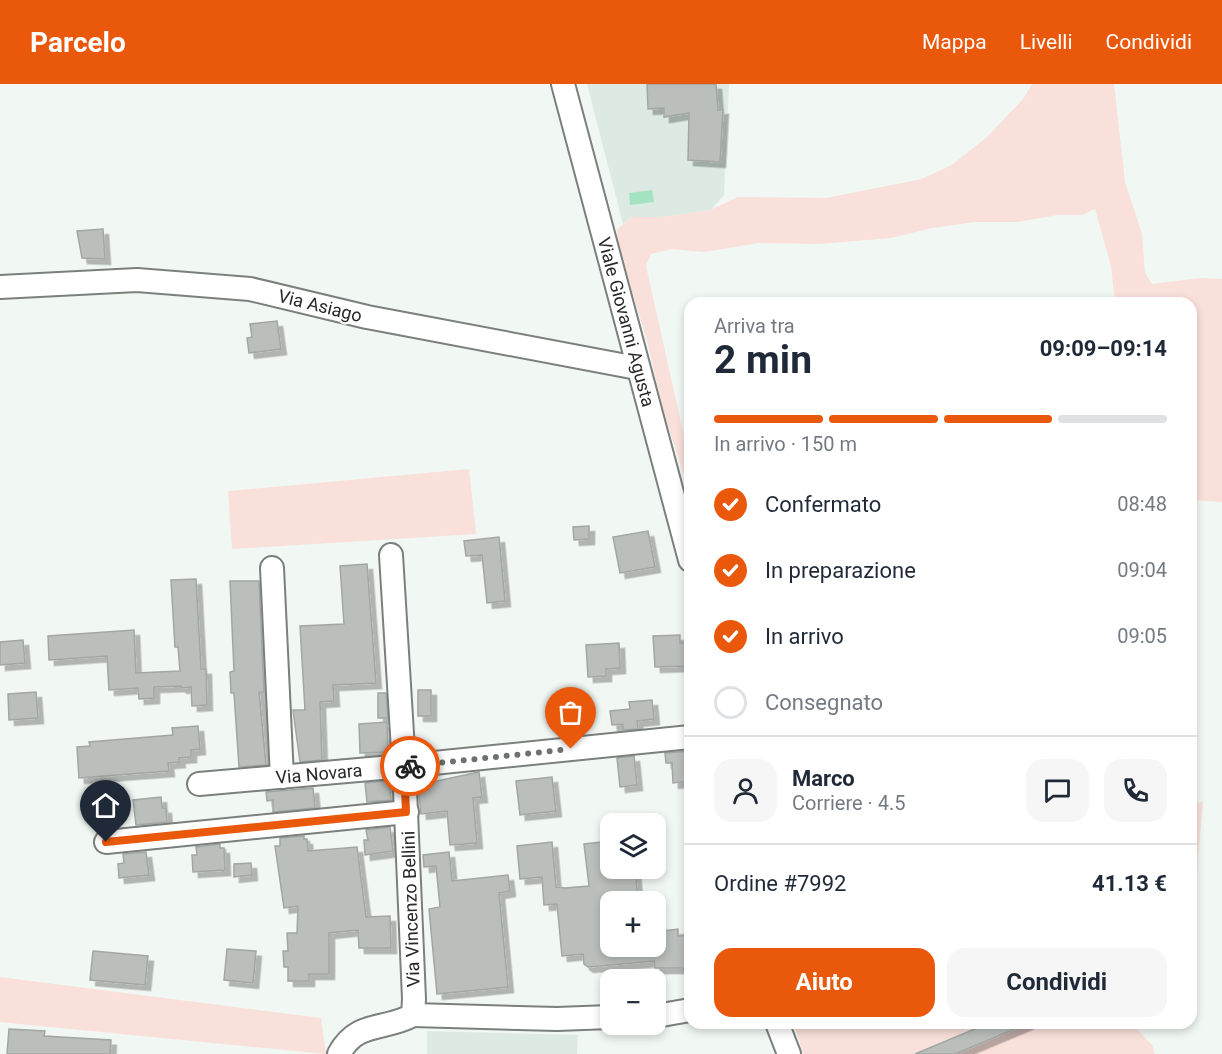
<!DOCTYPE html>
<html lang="it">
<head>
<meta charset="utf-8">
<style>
	body { margin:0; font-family:Roboto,sans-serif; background:#f6f6f7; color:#1f2937; height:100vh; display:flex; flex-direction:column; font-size:22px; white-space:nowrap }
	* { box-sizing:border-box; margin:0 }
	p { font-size:20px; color:#747a83 }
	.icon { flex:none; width:33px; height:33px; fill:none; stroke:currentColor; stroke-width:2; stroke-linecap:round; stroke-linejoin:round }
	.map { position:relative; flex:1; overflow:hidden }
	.drawer { position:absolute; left:684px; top:213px; width:513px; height:732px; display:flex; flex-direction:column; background:#fff; border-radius:18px; box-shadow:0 3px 9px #0003 }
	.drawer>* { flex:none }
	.controls { position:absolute; left:600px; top:729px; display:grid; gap:12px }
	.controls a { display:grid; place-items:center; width:66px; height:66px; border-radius:12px; background:#fff; box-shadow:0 3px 9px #0003; font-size:30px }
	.pin { position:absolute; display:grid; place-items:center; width:51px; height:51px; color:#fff; margin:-62px -26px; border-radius:50% 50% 50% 0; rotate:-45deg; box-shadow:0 0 6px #0007 }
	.pin .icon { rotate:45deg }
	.courier { position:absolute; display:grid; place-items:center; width:60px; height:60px; margin:-30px; border:4px solid #ea580c; border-radius:50%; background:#fff; color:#222; box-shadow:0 2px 8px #0007 }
	.headline em { font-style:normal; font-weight:700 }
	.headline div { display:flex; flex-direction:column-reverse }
	.headline { display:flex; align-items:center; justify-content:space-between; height:102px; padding:0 30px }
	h1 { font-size:39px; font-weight:700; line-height:45px }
	.bar { display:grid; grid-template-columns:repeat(4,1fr); gap:9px 6px; align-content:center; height:72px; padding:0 30px }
	.bar i { height:8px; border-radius:4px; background:#e0e1e3 }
	.bar .active { background:#ea580c }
	.bar p { grid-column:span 4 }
	.line { display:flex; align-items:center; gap:15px; padding:0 30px; border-top:2px solid #e0e1e3 }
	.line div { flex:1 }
	.round { display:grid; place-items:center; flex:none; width:63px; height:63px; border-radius:18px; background:#f6f6f7 }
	ol { padding:0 30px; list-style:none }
	li { display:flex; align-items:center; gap:18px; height:66px }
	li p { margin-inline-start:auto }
	li .icon { padding:6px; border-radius:50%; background:#ea580c; color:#fff; stroke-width:4 }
	li:last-child { color:#747a83 }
	li i { width:33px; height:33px; border:3px solid #e0e1e3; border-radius:50% }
	.action { display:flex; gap:12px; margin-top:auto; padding:12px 30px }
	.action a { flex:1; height:69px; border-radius:18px; background:#ea580c; color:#fff; font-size:24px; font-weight:700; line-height:69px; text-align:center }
	.action a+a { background:#f6f6f7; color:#1f2937 }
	header { display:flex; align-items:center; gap:36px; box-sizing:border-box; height:84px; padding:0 30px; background:#ea580c; color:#fff }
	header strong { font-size:28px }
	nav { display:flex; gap:33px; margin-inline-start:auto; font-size:21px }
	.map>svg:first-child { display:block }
	.built { fill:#ddeae3 }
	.green { fill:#fae0da }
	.water { fill:#a4e3c2 }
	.building { fill:#babfbc; stroke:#a2a7a5; stroke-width:1.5; filter:url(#shadow) }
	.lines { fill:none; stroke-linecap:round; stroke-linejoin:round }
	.minor-casing { stroke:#7b807d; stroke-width:26 }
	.minor { stroke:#fff; stroke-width:22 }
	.done { stroke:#6e726f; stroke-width:6; stroke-dasharray:0 10.8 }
	.route { stroke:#ea580c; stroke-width:8 }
	.labels { text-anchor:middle; stroke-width:4.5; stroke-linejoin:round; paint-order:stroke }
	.street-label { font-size:18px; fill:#282a28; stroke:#fff }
</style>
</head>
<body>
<header>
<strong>Parcelo</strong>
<nav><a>Mappa</a><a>Livelli</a><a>Condividi</a></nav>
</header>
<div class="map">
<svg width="1222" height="970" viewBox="0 0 1222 970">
	<defs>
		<filter id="shadow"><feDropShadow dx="5.5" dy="5.5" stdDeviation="0" flood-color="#0004"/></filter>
	</defs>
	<rect width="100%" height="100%" fill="#f1f7f3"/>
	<g class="built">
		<polygon points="587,0 729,0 724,111 711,126 663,133 631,133 623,140"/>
		<polygon points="427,947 578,951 577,970 427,970"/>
	</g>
	<g class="green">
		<polygon points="1032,0 1114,0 1125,98 1142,150 1145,189 1152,200 1200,194 1222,195 1222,418 1191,416 1191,219 1115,219 1111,182 1095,125 1082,131 1058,131 1017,138 975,138 932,144 891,154 819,160 759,159 704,168 671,165 651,170 646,182 690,379 690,385 683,389 661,319 647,256 618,163 617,146 631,133 663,133 710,126 738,113 826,114 922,95 952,81 987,53 1023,15"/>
		<polygon points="469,385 476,450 232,465 228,407"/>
		<polygon points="1203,718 1191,851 1191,719"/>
		<polygon points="0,893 321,934 326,970 0,938"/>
		<polygon points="794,939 1131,939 1152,961 1155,970 803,970"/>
	</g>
	<polygon class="water" points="652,106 654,118 630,121 629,109"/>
	<g class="building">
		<polygon points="647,0 716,0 718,26 723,25 720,78 688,76 689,29 664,33 664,24 648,25"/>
		<polygon points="103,145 105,175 82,174 77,147"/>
		<polygon points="277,237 281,265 249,269 247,254 252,253 250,240"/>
		<polygon points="589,442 589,455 574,456 573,443"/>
		<polygon points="648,447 655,483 620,489 613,453"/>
		<polygon points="499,453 505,517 487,519 482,471 466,472 464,457"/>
		<polygon points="367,480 376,599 333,601 334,617 320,618 322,676 300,678 293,626 305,626 300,542 344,540 340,482"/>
		<polygon points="196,495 201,585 206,585 207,621 192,622 191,603 181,604 181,602 154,603 154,614 139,615 138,604 109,606 107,572 49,576 48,552 134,546 136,589 180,587 178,563 175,563 171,496"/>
		<polygon points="230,497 259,497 264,608 259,608 266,681 239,683 234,609 231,609 230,588 234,587"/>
		<polygon points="680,551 680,559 685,559 686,582 655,583 653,552"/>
		<polygon points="23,556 25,579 0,581 0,558"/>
		<polygon points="619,559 620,584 606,585 606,592 588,593 586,561"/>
		<rect x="418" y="606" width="13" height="26"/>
		<polygon points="36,608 38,634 9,636 8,610"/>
		<polygon points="378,609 386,609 388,634 378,634"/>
		<polygon points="652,616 654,635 637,637 638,645 623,646 623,640 612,641 610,627 630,625 629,618"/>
		<polygon points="387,638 388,668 360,669 359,640"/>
		<polygon points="198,642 200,665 191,666 191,673 179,674 180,678 168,679 169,687 79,694 77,663 90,662 89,658 173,651 172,644"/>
		<polygon points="690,667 690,697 673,699 672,679 666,679 665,669"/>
		<polygon points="634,672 637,701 620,703 617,674"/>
		<polygon points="479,688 482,713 473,714 477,759 450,761 447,727 421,730 418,701"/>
		<polygon points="552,693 556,727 520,731 516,697"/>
		<polygon points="389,697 391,716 367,718 365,699"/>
		<polygon points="313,704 315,724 273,728 273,716 267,717 266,708"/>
		<polygon points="161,713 162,724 166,724 167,738 136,741 133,716"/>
		<polygon points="390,743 393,767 365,771 364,756 368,756 366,746"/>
		<polygon points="304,752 304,755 307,755 308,767 357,763 366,833 390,832 391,864 359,864 358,846 329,849 329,890 309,890 309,897 288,897 288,883 284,883 283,867 288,867 287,849 297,849 298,822 284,824 275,762 280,762 280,754"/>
		<polygon points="610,757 610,784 635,784 638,818 610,818 610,862 656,862 656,855 664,854 663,847 678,845 678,852 690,851 690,884 655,884 654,877 588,883 584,880 583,870 562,872 557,820 544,821 542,793 520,795 517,762 552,758 556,803 565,804 589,802 584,760"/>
		<polygon points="220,760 220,764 224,764 225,786 193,788 192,771 197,771 196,763"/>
		<polygon points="146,768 149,791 119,794 118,780 124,779 123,770"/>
		<polygon points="449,768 452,797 508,791 510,807 499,809 508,903 437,910 429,825 440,823 436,782 424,783 423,771"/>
		<polygon points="251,779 252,791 234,793 234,780"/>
		<polygon points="227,865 256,867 253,899 224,896"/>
		<polygon points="93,867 148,872 145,901 90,896"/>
		<polygon points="989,939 1029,939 955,970 915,970"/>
		<polygon points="9,945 45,947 44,952 111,956 110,970 7,970"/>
	</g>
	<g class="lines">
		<defs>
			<g id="minor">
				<polyline points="563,0 690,476"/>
				<polyline points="0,203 137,196 250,205 367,233 637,284"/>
				<polyline points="272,484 282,693"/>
				<polyline points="199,700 404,682 690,653"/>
				<polyline points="106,758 407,728"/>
				<polyline points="413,931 557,935 610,933"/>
				<polyline points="656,932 690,926"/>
				<polyline points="777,939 789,970"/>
				<path d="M339 970C357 936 385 947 413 931L414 915 404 682 391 471"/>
			</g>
		</defs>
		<use href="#minor" class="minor-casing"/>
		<use href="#minor" class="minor"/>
	</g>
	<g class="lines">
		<polyline class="done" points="410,682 571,665"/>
		<polyline class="route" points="106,758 406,728 404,682 410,682"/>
	</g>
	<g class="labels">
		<g class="street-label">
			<text transform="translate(320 222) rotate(14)" y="6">Via Asiago</text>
			<text transform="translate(626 238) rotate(75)" y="6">Viale Giovanni Agusta</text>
			<text transform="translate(319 690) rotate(-5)" y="6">Via Novara</text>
			<text transform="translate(411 825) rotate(-92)" y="6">Via Vincenzo Bellini</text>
		</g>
	</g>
</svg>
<div class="controls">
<a><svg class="icon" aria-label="layers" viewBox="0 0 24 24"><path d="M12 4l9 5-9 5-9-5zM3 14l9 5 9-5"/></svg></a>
<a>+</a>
<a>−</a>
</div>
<div class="pin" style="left:571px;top:665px;background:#ea580c"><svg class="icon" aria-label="bag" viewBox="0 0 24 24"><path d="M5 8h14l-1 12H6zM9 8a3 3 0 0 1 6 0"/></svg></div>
<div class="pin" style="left:106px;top:758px;background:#1f2937"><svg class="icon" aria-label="home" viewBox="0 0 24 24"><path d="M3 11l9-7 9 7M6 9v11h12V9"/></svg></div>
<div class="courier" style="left:410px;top:682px"><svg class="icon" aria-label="bike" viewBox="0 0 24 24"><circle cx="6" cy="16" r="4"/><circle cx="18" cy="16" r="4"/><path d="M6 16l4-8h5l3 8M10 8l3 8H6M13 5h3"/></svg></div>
<section class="drawer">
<div class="headline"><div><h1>2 min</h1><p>Arriva tra</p></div><em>09:09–09:14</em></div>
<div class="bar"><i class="active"></i><i class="active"></i><i class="active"></i><i></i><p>In arrivo · 150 m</p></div>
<ol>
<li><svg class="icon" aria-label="check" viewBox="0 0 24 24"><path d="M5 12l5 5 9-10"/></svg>Confermato<p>08:48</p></li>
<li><svg class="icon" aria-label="check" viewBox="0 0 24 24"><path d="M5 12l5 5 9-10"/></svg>In preparazione<p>09:04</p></li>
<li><svg class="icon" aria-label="check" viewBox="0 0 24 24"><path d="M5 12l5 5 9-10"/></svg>In arrivo<p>09:05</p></li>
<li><i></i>Consegnato</li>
</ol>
<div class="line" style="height:108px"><a class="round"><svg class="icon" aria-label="person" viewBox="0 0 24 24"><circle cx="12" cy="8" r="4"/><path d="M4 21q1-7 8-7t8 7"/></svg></a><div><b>Marco</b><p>Corriere · 4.5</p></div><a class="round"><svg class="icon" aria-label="chat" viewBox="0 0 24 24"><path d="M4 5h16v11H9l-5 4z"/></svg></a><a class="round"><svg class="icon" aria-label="phone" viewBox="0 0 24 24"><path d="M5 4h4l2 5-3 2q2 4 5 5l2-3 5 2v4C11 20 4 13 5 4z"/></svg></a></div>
<div class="line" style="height:78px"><div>Ordine #7992</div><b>41.13 €</b></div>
<div class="action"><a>Aiuto</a><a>Condividi</a></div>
</section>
</div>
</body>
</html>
